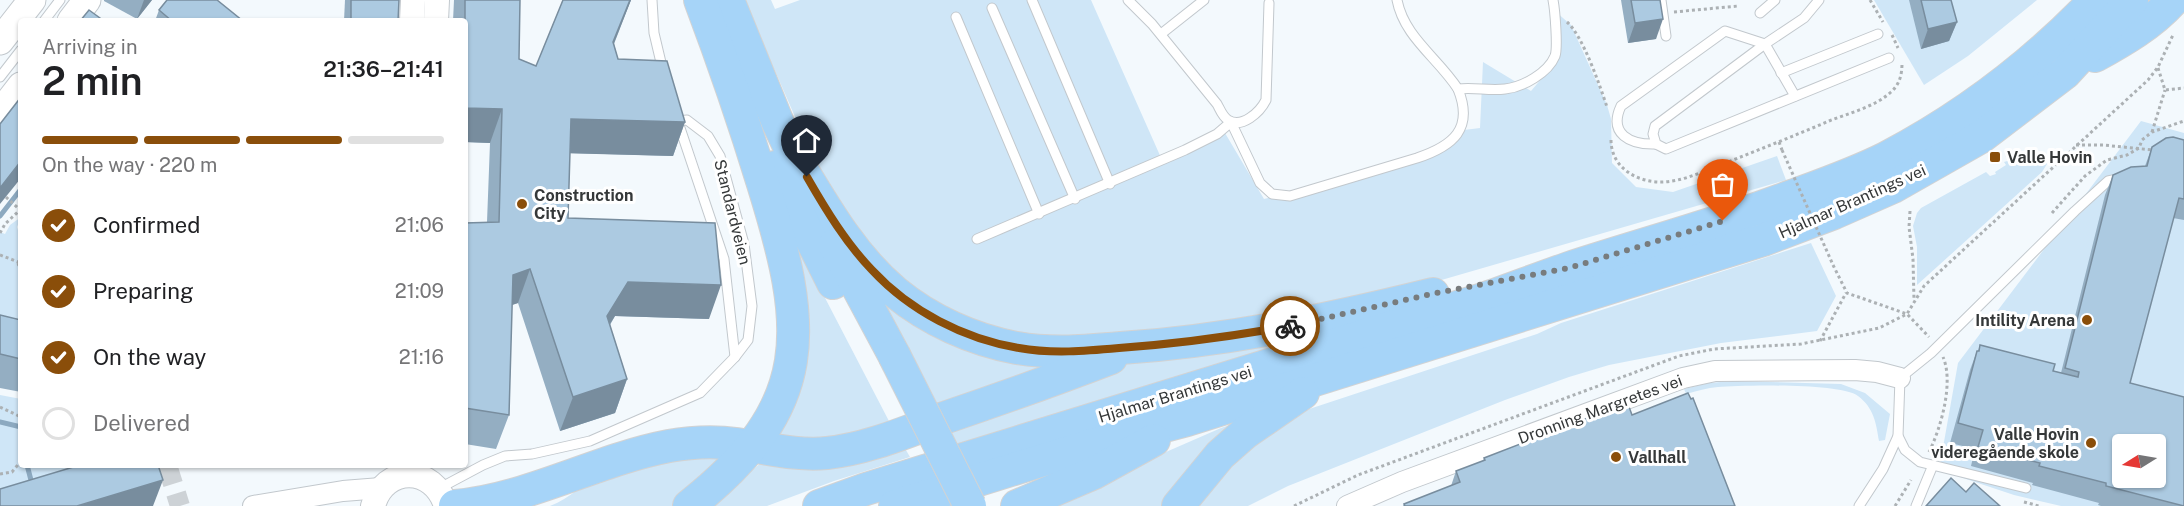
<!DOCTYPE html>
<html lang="en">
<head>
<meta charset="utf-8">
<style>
	body { margin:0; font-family:"Public Sans",sans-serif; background:#f6f6f6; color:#202124; height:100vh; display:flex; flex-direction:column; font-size:22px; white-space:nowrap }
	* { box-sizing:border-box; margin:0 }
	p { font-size:20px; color:#757577 }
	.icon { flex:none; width:33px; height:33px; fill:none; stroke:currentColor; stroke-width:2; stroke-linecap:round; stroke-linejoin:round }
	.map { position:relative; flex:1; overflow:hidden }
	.details { position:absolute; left:18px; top:18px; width:450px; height:450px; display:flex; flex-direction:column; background:#fff; border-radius:6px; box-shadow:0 2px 4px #0004 }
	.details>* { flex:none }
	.needle { width:39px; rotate:259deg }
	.buttons { position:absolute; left:2112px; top:434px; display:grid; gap:12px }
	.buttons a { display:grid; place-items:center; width:54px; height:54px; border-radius:6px; background:#fff; box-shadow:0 2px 4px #0004; font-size:30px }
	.pin { position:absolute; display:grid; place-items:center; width:51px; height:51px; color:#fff; margin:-62px -26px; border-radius:50% 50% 50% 0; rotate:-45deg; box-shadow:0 0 6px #0007 }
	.pin .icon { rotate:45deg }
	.courier { position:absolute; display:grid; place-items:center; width:60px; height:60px; margin:-30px; border:4px solid #8a4e0a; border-radius:50%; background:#fff; color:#222; box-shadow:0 2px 8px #0007 }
	.headline em { font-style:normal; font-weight:600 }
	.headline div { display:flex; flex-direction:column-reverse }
	.headline { display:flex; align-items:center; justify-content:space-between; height:102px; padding:0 24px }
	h1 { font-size:39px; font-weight:600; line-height:45px }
	.bar { display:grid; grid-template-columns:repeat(4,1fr); gap:9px 6px; align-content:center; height:72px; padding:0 24px }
	.bar i { height:8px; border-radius:4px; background:#e0e0e0 }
	.bar .active { background:#8a4e0a }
	.bar p { grid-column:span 4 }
	ol { padding:0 24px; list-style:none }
	li { display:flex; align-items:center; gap:18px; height:66px }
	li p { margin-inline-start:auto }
	li .icon { padding:6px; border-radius:50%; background:#8a4e0a; color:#fff; stroke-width:4 }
	li:last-child { color:#757577 }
	li i { width:33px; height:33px; border:3px solid #e0e0e0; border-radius:50% }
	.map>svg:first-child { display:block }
	.green { fill:#cfe6f7; fill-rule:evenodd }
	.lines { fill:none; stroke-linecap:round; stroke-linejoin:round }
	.stream { stroke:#8ca9c0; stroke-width:5 }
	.minor-tunnel { stroke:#cdd2d6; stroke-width:20; stroke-dasharray:20 10; stroke-linecap:butt }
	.service-casing { stroke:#c2c8cd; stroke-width:11 }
	.minor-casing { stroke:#c2c8cd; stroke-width:22 }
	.tertiary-casing { stroke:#c2c8cd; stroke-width:26 }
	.secondary-casing { stroke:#c2c8cd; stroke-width:29 }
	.trunk-casing { stroke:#d3d3d3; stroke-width:34 }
	.path { stroke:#acb1b4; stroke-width:3; stroke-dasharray:3 3; stroke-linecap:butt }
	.service { stroke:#fff; stroke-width:9 }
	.minor { stroke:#fff; stroke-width:20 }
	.tertiary { stroke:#fff; stroke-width:24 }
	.secondary { stroke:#fff; stroke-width:27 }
	.trunk { stroke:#a6d4f8; stroke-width:32 }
	.trunk-bridge-casing { stroke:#d3d3d3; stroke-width:34; stroke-linecap:butt }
	.path-bridge { stroke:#acb1b4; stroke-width:3; stroke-dasharray:3 3; stroke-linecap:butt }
	.trunk-bridge { stroke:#a6d4f8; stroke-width:32 }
	.wall { fill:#94aec2 }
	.shaded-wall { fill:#788d9e }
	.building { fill:#accae1; stroke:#788d9e; stroke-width:1.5; fill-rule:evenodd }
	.done { stroke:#787c7e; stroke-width:6; stroke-dasharray:0 10.8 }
	.route { stroke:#8a4e0a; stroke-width:8 }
	.poi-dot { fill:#8a4e0a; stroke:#fff; stroke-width:2 }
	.labels { text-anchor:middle; stroke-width:6; stroke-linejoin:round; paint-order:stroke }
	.poi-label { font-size:16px; font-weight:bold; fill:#353839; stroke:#fff; text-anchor:start }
	.street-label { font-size:16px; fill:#353839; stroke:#fff }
</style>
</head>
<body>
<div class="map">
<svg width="2184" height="506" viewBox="0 0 2184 506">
	<rect width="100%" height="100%" fill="#f3f9fd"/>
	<g class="green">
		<polygon points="744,0 771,0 775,9 800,0 1091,0 1162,160 1225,133 1264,199 1434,156 1464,130 1480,128 1483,62 1531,91 1560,57 1555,11 1571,25 1607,105 1611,119 1612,163 1636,187 1673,192 1777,156 1786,180 1438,281 1163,332 1060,342 950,319 877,263 825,181 803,135"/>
		<polygon points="1874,0 2037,0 1968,56 1924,85"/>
		<path d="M2141 121 2184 133V506H2061L2014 495 1939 470 1958 363ZM2122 444H2156V477H2122Z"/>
		<polygon points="2017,158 2046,161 2047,164 2042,172 1917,285 1917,247 1913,226 1917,213 1921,208 1986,172 1990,176 1996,174 1995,172 2006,165 2004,162"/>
		<polygon points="21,217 17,227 21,240 21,353 0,349 0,232 5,234 10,225"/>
		<polygon points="796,242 891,425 837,441 778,439 796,393 810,321"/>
		<polygon points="1811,243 1836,296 1817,331 1721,343 1609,365 1569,377 1505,400 1288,486 1248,506 1187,506 1218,468 1291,415 1537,334 1561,323"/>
		<polygon points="865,289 1064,365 940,411 909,349 899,352"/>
		<polygon points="1275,346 957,447 948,428 1123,362"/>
		<path d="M1732 381 1841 384 1865 393 1890 414 1885 440 1879 441C1876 423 1874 408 1858 396 1841 383 1743 385 1718 387 1707 388 1697 391 1686 394L1684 389 1709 383Z"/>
		<polygon points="0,395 21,399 21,465 82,465 0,504"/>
		<polygon points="1249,418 1170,506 1042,506 1221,428"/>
		<polygon points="903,445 910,457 834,481 767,506 707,506 766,459"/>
		<path d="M732 452 690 494 672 506H550C571 498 582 484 600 474 628 458 698 456 732 452Z"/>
	</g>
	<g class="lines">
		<g class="stream">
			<polyline points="0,216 21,189"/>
			<polyline points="0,422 21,427"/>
			<polyline points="21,456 21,457"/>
			<polyline points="27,465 32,484"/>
		</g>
		<polyline class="minor-tunnel" points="167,465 180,506"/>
		<defs>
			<g id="service">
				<polyline points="652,0 654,33 663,71"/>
				<polyline points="1032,0 1110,184"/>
				<path d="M1128 0 1152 24 1217 104C1220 109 1222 116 1228 120 1242 129 1260 112 1266 100L1269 3"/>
				<path d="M1397 0C1404 37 1438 58 1458 89 1474 87 1489 91 1505 89 1523 87 1548 73 1555 56 1558 48 1555 10 1553 0"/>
				<polyline points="1661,0 1666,36"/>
				<polyline points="1819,0 1804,18 1765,44 1655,126 1653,134 1656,144 1666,149 1889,58"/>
				<polyline points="992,8 1075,199"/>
				<polyline points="1760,13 1775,0"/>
				<polyline points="956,17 1039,214"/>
				<polyline points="44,21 60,0"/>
				<polyline points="1161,34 1204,0"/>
				<polyline points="1781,73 1878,34"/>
				<polyline points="0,77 21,50"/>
				<polyline points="678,122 724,259 735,357"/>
				<path d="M1656 144C1630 145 1608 134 1621 106L1725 31 1765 44 1795 96"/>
				<path d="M977 239 1185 150 1217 134 1231 122 1260 183 1272 194 1290 196 1417 158C1453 146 1474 129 1458 89"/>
				<polyline points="1898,436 1905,450 1920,462 2026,488"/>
				<polyline points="438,489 483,465 505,456 532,454 590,441 700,393 735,357 748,340 752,306 744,244 720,156 708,136 687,120 678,121"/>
				<polyline points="1859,506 1883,469 1898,436 1900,378 1931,353 2075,211 2108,181 2122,178"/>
				<polyline points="1916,506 1933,465"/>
			</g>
			<g id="minor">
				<polyline points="253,506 343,491 381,488"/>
				<polyline points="1347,506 1402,482 1683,378 1715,371 1855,370 1877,372 1900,378"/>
			</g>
			<g id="tertiary">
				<polyline points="412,21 413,0"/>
				<polyline points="436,21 437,0"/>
				<path d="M373 506C384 465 434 465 446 506"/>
			</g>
			<g id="secondary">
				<polyline points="71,21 87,0"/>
				<polyline points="0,41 32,0"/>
				<polyline points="0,113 21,86"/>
			</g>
			<g id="trunk">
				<polyline points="728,0 778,123 804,178"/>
				<path d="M2095 56C2122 41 2152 24 2173 0"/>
				<path d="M795 158C824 206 852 256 895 292 929 320 973 340 1017 348 1051 354 1087 351 1121 348 1227 341 1331 319 1433 294"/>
				<polyline points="775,167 833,283"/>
				<polyline points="835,245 894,355"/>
				<path d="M455 506C530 499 596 460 669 446 691 442 715 441 737 444 767 448 797 456 827 453 867 449 906 432 944 418 1000 399 1056 379 1111 358"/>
				<path d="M689 506C817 405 808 329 763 184 744 122 723 61 700 0"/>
				<path d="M819 506 866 489 1483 299C1512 289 1540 278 1569 268 1639 245 1711 226 1781 200 1816 187 1852 175 1886 158 1964 117 2034 64 2095 0"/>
				<polyline points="895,506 1085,447 1187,420 1580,297 1763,240 1834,213 1893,187 1981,137 2065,73 2132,0"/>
				<polyline points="1017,506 1094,473 1154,440"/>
				<polyline points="1178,506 1220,455 1245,433 1303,393"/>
			</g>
		</defs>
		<use href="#service" class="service-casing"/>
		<use href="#minor" class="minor-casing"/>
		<use href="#tertiary" class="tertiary-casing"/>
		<use href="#secondary" class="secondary-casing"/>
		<use href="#trunk" class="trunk-casing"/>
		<g class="path">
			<polyline points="1870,0 1883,22"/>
			<polyline points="1674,12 1738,6"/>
			<path d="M1567 22C1583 36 1600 86 1607 107"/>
			<polyline points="1892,35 1898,48"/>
			<polyline points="2158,68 2165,90 2184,88"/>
			<polyline points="2152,132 2165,90"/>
			<path d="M1611 140C1611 167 1636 182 1661 182 1682 182 1704 171 1723 164 1758 150 1794 136 1829 121 1849 113 1875 107 1891 92 1900 84 1902 74 1902 63"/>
			<polyline points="1779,142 1782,150"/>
			<polyline points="2076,145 2103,145 2153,150"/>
			<polyline points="2006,155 2050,157 2060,161"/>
			<polyline points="6,197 20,210"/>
			<polyline points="1910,211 1909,227 1913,259 1914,300"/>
			<polyline points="2052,213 2085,176 2107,160 2127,155 2139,148 2142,140 2152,132 2184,121"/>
			<polyline points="0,233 5,224 21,209"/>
			<polyline points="0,255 21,263"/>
			<polyline points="18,263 21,273"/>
			<polyline points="1833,265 1847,293 1907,314 1929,337"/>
			<polyline points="1820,341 1846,293"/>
			<polyline points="0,407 21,417"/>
			<path d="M1929 452C1941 428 1954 382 1943 357"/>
			<polyline points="0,474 12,472 21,461"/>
			<polyline points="2024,502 2039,506"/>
			<polyline points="1294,506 1358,475 1679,356 1714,349 1801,344 1879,328 1907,314 1924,286 2148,80 2158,67 2173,35"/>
			<polyline points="1895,506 1911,480"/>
		</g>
		<use href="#service" class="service"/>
		<use href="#minor" class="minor"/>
		<use href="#tertiary" class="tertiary"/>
		<use href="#secondary" class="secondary"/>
		<use href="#trunk" class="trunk"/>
		<defs>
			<polyline id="trunk-bridge" points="894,355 970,506"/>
		</defs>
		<use href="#trunk-bridge" class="trunk-bridge-casing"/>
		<polyline class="path-bridge" points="1782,150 1833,265"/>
		<use href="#trunk-bridge" class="trunk-bridge"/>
	</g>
	<g class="wall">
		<polygon points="104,0 152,0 137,19 104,1"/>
		<polygon points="345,0 399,0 398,21 344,21"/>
		<polygon points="454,0 520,0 519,59 536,66 563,0 631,0 614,44 618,59 685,122 673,156 570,153 568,218 709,319 615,316 610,325 627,379 615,413 560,431 518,303 512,305 509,415 496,449 465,444 465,223 487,222 490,143 465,142 465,21 453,21"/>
		<polygon points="1621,0 1660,0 1656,39 1628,43"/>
		<polygon points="1909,0 1951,0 1957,22 1949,41 1921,49"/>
		<polygon points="159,10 243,21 155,21"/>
		<polygon points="2184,140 2184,220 2173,218 2130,383 2184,506 2101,506 2098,505 2099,503 2032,485 2033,483 1971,466 1975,449 1950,443 1970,370 1977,351 1978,351 1980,345 2061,373 2105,195 2113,175 2145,166 2152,147"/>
		<polygon points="0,315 21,320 21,392 0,388"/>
		<polygon points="1632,415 1735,506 1403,506 1404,504 1451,486 1456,471 1483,461 1484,458 1599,416"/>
	</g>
	<g class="shaded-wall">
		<polygon points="144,0 152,0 137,19"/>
		<polygon points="630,0 631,0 601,76 613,42"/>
		<polygon points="1663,19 1656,39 1628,43 1635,23"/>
		<polygon points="1957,22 1949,41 1921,49 1928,29"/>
		<polygon points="465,108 502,109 490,143 465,142"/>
		<polygon points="571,119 685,122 673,156 558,153"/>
		<polygon points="21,161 21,178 0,204 0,188"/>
		<polygon points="530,269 518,303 500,309 513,275"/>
		<polygon points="628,282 721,285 709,319 615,316 594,349 607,316"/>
		<polygon points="627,379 615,413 560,431 573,397"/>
		<polygon points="163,480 153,506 77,506"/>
	</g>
	<g class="building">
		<polygon points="167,0 217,0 243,21 172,21 159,10"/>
		<polygon points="351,0 399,0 398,21 351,21"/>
		<polygon points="465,0 520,0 519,59 536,66 563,0 630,0 613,42 618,59 667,61 685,122 571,119 568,218 715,223 721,285 628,282 607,316 627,379 573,397 530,269 513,275 509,415 465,408 465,223 499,222 502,109 465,108"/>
		<polygon points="1631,0 1660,0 1663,19 1635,23"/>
		<polygon points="1921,0 1951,0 1957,22 1928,29"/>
		<polygon points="89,10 104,21 80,21"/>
		<polygon points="21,97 21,161 0,188 0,124"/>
		<path d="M2173 137 2184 140V199L2179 198 2130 383 2184 397V506L2106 486V483L2039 466 2040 463 1978 447 1983 430 1958 423 1977 351H1979L1980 345 2055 364 2053 371 2078 377 2079 372 2065 368 2113 175 2131 167 2147 166 2152 147 2166 138ZM2122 444H2156V477H2122Z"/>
		<polygon points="0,315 21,320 21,359 0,354"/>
		<polygon points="1688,393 1691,399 1693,398 1735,506 1405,506 1404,504 1460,482 1456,471 1485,460 1484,458 1598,414 1599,416 1628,404 1632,415"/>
		<polygon points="80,465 158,465 163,480 77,506 0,506 0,489"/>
		<polygon points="1951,478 1966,492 1974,483 2000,506 1926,506"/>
	</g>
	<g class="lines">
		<polyline class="done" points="1290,326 1436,293 1569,268 1723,221"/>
		<path class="route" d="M807 177C826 210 846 243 872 270 910 311 964 339 1019 348 1052 354 1086 351 1119 348 1176 344 1234 336 1290 326"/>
	</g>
	<g class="poi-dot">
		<rect x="1989" y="151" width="12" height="12" rx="3"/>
		<circle cx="522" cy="204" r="6"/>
		<circle cx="2087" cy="320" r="6"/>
		<circle cx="2091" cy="443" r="6"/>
		<circle cx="1616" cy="457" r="6"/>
	</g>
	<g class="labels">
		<g class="poi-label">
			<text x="2007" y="163">Valle Hovin</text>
			<text x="534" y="201">Construction<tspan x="534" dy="18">City</tspan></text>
			<text x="2075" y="326" text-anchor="end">Intility Arena</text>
			<text x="2079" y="440" text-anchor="end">Valle Hovin<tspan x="2079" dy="18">videregående skole</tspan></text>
			<text x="1628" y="463">Vallhall</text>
		</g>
		<g class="street-label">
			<text transform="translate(1852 201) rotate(-24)" y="6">Hjalmar Brantings vei</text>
			<text transform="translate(733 212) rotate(76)" y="6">Standardveien</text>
			<text transform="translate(1175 394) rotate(-17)" y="6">Hjalmar Brantings vei</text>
			<text transform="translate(1600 409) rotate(-20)" y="6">Dronning Margretes vei</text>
		</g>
	</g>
</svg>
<div class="buttons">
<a><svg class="needle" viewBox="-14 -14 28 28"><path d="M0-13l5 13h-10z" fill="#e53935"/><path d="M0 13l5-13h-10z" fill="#757577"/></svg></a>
</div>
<div class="pin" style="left:1723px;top:221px;background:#ea580c"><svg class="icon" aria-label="bag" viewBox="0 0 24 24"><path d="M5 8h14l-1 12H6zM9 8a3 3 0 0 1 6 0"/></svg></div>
<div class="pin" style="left:807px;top:177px;background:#1f2937"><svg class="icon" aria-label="home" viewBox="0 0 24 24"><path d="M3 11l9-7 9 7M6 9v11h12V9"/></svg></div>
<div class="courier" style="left:1290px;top:326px"><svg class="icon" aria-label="bike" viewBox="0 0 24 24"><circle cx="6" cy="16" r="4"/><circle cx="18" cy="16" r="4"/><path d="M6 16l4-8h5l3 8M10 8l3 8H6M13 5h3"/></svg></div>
<section class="details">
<div class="headline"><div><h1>2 min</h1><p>Arriving in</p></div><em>21:36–21:41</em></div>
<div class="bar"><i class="active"></i><i class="active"></i><i class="active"></i><i></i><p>On the way · 220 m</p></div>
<ol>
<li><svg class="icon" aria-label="check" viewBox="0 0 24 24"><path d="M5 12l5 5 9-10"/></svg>Confirmed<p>21:06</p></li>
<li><svg class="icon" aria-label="check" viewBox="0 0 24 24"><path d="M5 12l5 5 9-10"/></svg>Preparing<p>21:09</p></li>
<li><svg class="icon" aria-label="check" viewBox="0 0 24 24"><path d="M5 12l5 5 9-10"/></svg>On the way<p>21:16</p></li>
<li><i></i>Delivered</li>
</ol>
</section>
</div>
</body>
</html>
